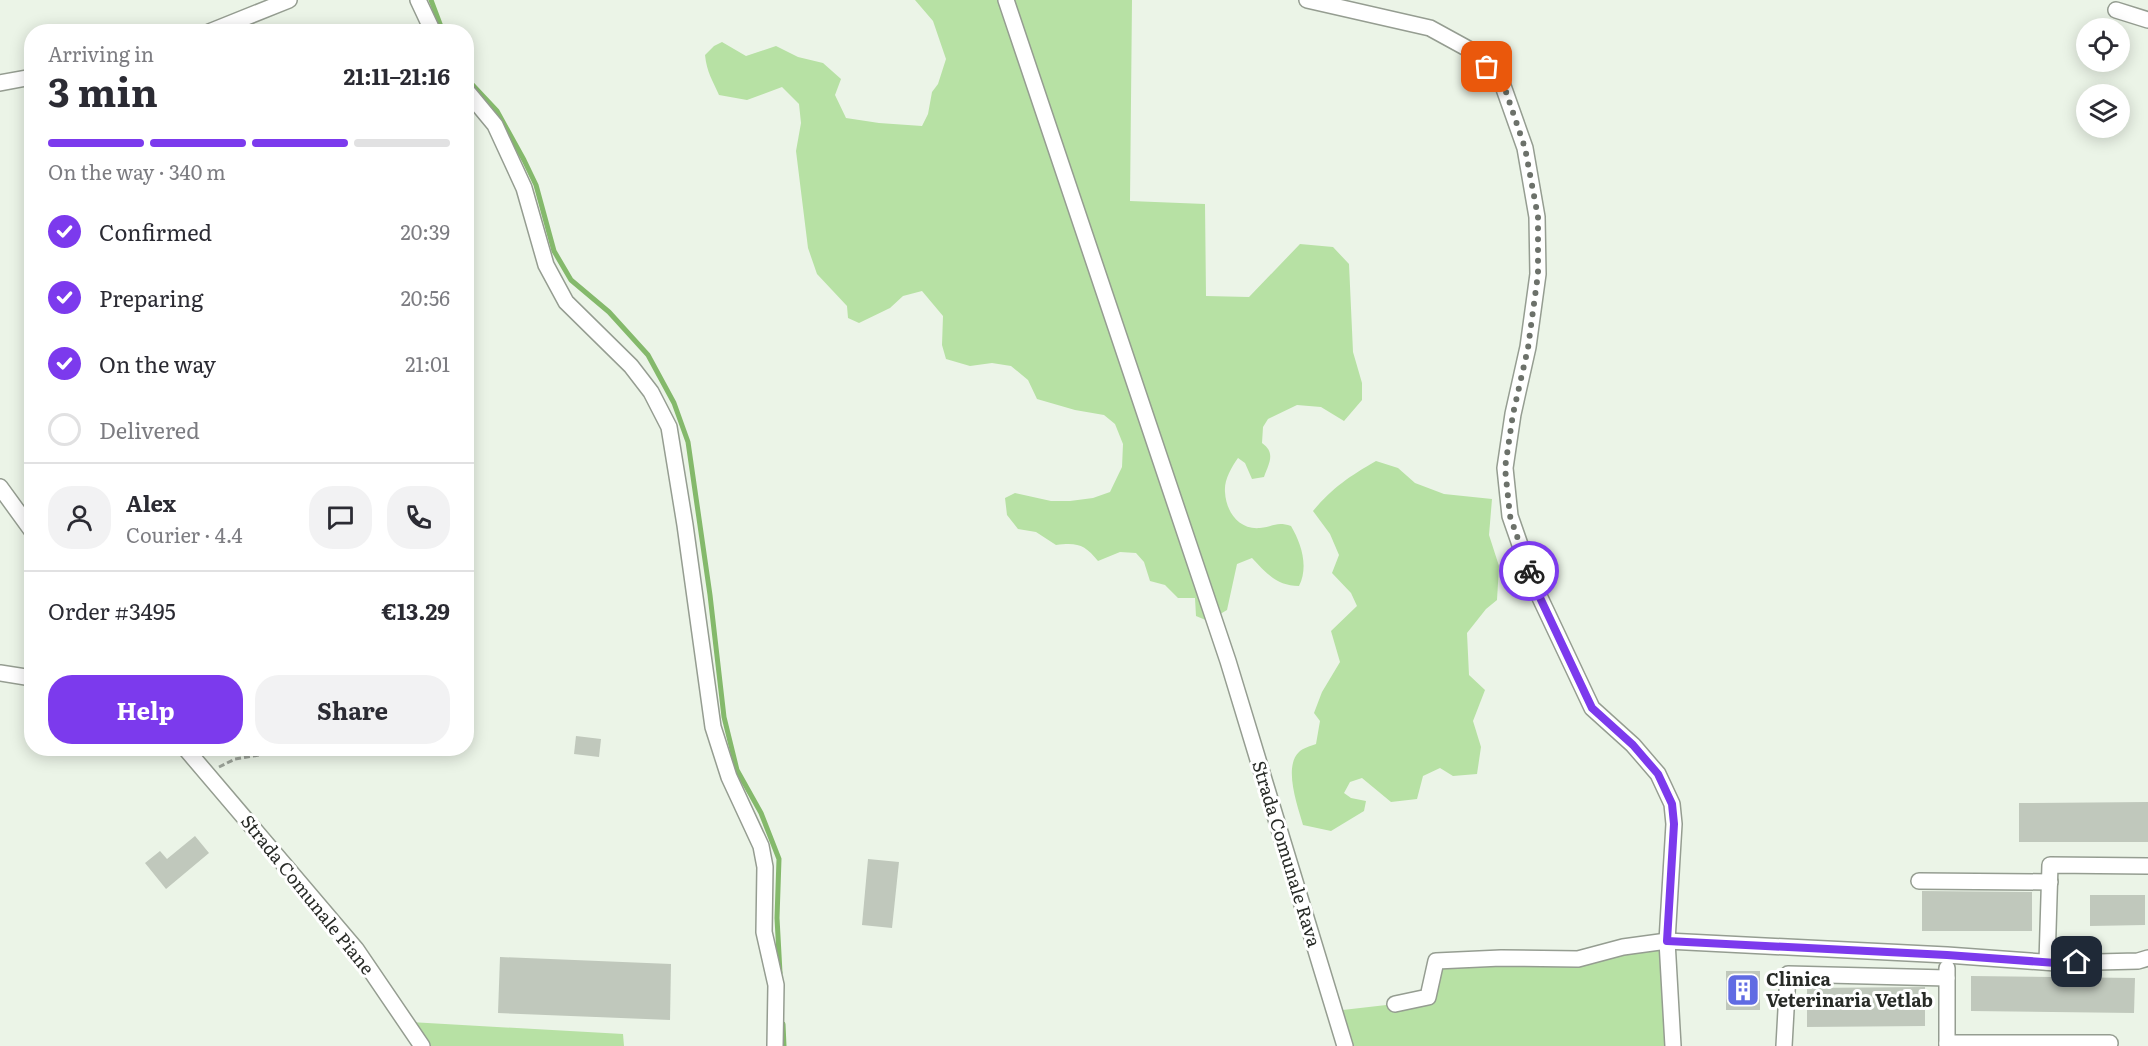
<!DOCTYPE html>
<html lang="en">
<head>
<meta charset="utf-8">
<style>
	body { margin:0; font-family:Literata,serif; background:#f2f2f3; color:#2b2b33; height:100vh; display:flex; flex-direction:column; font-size:22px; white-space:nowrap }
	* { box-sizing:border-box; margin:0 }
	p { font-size:20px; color:#7c7c81 }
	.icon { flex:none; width:33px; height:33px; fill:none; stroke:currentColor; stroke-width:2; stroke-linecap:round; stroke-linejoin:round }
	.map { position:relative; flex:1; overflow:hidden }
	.drawer { position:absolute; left:24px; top:24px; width:450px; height:732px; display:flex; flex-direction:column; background:#fff; border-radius:24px; box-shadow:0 3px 15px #0003 }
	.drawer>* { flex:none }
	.fabs { position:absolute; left:2076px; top:18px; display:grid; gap:12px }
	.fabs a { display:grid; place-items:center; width:54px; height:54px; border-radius:50%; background:#fff; box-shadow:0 3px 15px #0003; font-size:30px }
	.pin { position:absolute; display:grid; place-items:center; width:51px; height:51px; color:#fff; margin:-26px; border-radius:12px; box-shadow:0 3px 9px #0006 }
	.courier { position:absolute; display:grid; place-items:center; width:60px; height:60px; margin:-30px; border:4px solid #7c3aed; border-radius:50%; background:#fff; color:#222; box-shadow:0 2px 8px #0007 }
	.overview em { font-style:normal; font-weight:700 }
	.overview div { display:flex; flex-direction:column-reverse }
	.overview { display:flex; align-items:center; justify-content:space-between; height:102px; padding:0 24px }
	h1 { font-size:39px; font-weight:700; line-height:45px }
	.bar { display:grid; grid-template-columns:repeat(4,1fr); gap:9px 6px; align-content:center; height:72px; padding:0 24px }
	.bar i { height:8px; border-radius:4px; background:#e1e1e2 }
	.bar .active { background:#7c3aed }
	.bar p { grid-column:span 4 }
	.line { display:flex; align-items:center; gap:15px; padding:0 24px; border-top:2px solid #e1e1e2 }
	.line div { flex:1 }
	.round { display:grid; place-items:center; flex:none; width:63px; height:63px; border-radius:24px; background:#f2f2f3 }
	ol { padding:0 24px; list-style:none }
	li { display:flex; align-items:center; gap:18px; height:66px }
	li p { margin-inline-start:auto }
	li .icon { padding:6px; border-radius:50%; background:#7c3aed; color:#fff; stroke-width:4 }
	li:last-child { color:#7c7c81 }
	li i { width:33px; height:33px; border:3px solid #e1e1e2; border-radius:50% }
	.button { display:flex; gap:12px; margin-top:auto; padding:12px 24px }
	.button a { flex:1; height:69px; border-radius:24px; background:#7c3aed; color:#fff; font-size:24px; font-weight:700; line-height:69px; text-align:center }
	.button a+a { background:#f2f2f3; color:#2b2b33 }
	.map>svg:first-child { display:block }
	.green { fill:#b7e1a4 }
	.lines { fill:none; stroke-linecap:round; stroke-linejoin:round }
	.stream { stroke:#84b96b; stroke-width:5 }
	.building { fill:#c0c8bc }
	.street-casing { stroke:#959d91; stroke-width:18 }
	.path { stroke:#9ba298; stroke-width:3; stroke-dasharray:6 3; stroke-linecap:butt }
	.street { stroke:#fff; stroke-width:15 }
	.done { stroke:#6c716a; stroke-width:6; stroke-dasharray:0 10.8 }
	.route { stroke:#7c3aed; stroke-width:8 }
	.labels { text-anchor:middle; stroke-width:6; stroke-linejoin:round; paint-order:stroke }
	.street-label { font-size:18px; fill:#282b27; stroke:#fff }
	.poi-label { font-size:18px; font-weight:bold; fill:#282b27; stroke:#fff; text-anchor:start }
</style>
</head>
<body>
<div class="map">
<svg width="2148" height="1046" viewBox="0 0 2148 1046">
	<rect width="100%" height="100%" fill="#ebf4e7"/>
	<g class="green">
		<path d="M915 0H1132L1130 201 1205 204 1206 296 1249 297 1300 244 1333 247 1349 264 1353 352 1362 383V400L1344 421 1321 407 1297 405 1268 419 1263 427 1262 443C1276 453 1269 463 1264 477L1252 479 1245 463 1238 458C1231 468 1224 480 1225 492 1226 512 1239 530 1260 528 1273 527 1276 521 1291 526 1301 543 1309 566 1299 586 1277 586 1267 574 1252 558L1237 564 1227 610 1208 621 1196 616 1195 598H1178L1165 585 1150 581 1144 562 1136 553 1120 552 1098 561C1085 545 1078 542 1056 545L1036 532 1018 529 1007 515 1005 498 1015 493 1051 501H1070L1093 498 1110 492 1122 467 1123 444 1115 424 1104 415 1075 410 1037 399 1028 380 1011 366 992 363 970 366 946 359 942 345 943 316 922 291 903 296 890 308 859 323 848 318 847 306 817 274 808 248 796 151 801 123 799 104 782 87 747 100 719 95C712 79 707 73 705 55L714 46 722 42 746 56 776 46 798 57 823 63 841 79 835 95 846 118 879 123 922 126 928 114 932 92 938 84 946 59 933 21Z"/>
		<path d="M1376 461 1398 468 1415 483 1444 494 1492 499 1489 535 1499 566 1497 600 1486 609 1467 633 1469 675 1485 690 1473 721 1481 747 1477 774 1453 776 1440 768 1423 776 1417 799 1391 802 1362 778 1350 782 1344 793 1351 798 1366 801 1364 811 1331 831 1303 825C1298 807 1283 767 1299 752 1303 748 1311 746 1316 744L1320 721 1314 713 1322 692 1340 662 1331 631 1357 606 1351 593 1332 573 1339 555 1330 534 1313 511C1332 488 1350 476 1376 461Z"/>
		<polygon points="1667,941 1673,1046 1345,1046 1334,1011 1395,1004 1428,997 1436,961 1578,959"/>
		<polygon points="410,1022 623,1034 624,1046 428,1046"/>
	</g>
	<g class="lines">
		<g class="stream">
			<polyline points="431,0 443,32"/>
			<polyline points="466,78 497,111 524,160 536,185 554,251 571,280 609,312 648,355 674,403 688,442 710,595 724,717 737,770 761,813 779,859 777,918 780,973"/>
			<polyline points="783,1024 784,1046"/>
		</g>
	</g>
	<g class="building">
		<polygon points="576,736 601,739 599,757 574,754"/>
		<polygon points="2148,802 2148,842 2019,842 2019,803"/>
		<polygon points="195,836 209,853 166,889 145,863 160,851 167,859"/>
		<polygon points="868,859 899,862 892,928 862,925"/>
		<polygon points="1922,891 2032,892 2032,931 1922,931"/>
		<polygon points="2090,895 2145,895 2145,925 2090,926"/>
		<polygon points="500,957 671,964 670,1020 498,1013"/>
		<rect x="1726" y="971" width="34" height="39"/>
		<polygon points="1971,976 2135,978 2134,1013 1971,1011"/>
		<polygon points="1925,987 1925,1026 1807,1027 1807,988"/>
	</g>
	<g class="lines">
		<defs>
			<g id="street">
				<polyline points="418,0 433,32"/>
				<polyline points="1006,0 1228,661 1345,1046"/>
				<polyline points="1307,0 1430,28 1472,51 1502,83 1525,148 1537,217 1538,274 1528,347 1513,414 1505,468 1510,516 1534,585 1592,708 1633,745 1658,774 1672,804 1674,824 1667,941 1673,1046"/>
				<polyline points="2116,10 2148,20"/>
				<polyline points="209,32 289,0"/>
				<polyline points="0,83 32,77"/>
				<polyline points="466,90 495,125 524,188 546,265 566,302 631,366 651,392 669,427 685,525 713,727 729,777 761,846 765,867 764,932 776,985 775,1046"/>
				<polyline points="0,487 32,531"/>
				<polyline points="0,673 32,678"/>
				<polyline points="185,748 356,949 422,1046"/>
				<polyline points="1919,881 2050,882"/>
				<polyline points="2047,962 2050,865 2148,866"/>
				<polyline points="1395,1004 1428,997 1436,961 1501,958 1578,959 1623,947 1667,941 1947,955 2056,963 2138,961 2148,958"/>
				<polyline points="1947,1043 2110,1043"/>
				<polyline points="1784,1046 1788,974 1947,978"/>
				<polyline points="1947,1046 1947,968"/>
			</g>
		</defs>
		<use href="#street" class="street-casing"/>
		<polyline class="path" points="219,767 235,759 278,752 287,748"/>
		<use href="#street" class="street"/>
	</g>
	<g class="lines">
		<polyline class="done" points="1487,67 1503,83 1525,148 1538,217 1538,274 1528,348 1513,414 1505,468 1510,516 1529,571"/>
		<polyline class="route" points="1529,571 1534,585 1592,708 1633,745 1645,759 1658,774 1672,804 1674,824 1667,941 1947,955 2056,963 2077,962"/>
	</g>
	<defs>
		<symbol id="building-square" viewBox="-11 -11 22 22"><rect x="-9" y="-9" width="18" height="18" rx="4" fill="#606be3" stroke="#fff"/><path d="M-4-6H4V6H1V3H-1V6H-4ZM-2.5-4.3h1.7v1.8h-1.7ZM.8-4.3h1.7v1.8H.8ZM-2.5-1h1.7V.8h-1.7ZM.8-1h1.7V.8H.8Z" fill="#fff"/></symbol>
	</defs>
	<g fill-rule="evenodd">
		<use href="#building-square" x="1724" y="971" width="38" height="38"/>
	</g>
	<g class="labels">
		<g class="street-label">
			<text transform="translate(1286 854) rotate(73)" y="6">Strada Comunale Rava</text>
			<text transform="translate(307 895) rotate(51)" y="6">Strada Comunale Piane</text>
		</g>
		<g class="poi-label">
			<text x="1766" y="986">Clinica<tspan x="1766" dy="21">Veterinaria Vetlab</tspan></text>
		</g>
	</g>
</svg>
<div class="fabs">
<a><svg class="icon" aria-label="locate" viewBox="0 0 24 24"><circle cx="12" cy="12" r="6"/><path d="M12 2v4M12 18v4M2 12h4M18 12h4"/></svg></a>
<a><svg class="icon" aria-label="layers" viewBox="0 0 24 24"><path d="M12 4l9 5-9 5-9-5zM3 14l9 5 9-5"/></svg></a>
</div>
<div class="pin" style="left:1487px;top:67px;background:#ea580c"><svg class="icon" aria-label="bag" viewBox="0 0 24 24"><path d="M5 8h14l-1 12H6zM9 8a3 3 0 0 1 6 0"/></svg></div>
<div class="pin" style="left:2077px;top:962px;background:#1f2937"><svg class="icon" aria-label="home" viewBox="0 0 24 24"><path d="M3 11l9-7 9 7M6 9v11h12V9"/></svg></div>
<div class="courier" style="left:1529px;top:571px"><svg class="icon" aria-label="bike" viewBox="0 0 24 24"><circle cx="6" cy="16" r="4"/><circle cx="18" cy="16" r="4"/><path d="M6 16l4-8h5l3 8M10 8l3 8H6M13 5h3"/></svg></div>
<section class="drawer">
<div class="overview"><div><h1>3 min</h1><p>Arriving in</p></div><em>21:11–21:16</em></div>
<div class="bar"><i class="active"></i><i class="active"></i><i class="active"></i><i></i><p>On the way · 340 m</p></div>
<ol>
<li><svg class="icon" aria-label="check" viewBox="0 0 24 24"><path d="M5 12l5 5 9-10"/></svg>Confirmed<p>20:39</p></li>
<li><svg class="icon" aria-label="check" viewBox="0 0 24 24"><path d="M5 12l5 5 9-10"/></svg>Preparing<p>20:56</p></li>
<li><svg class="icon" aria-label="check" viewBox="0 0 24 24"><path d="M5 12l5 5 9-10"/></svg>On the way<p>21:01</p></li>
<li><i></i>Delivered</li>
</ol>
<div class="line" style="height:108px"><a class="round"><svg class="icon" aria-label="person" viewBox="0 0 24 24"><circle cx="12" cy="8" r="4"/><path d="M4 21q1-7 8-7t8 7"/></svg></a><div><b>Alex</b><p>Courier · 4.4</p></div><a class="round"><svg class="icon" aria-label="chat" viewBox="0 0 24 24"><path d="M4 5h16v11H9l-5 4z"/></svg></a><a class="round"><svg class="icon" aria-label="phone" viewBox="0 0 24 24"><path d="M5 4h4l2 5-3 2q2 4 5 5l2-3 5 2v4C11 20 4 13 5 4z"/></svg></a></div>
<div class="line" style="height:78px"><div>Order #3495</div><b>€13.29</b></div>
<div class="button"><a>Help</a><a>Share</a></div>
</section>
</div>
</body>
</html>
